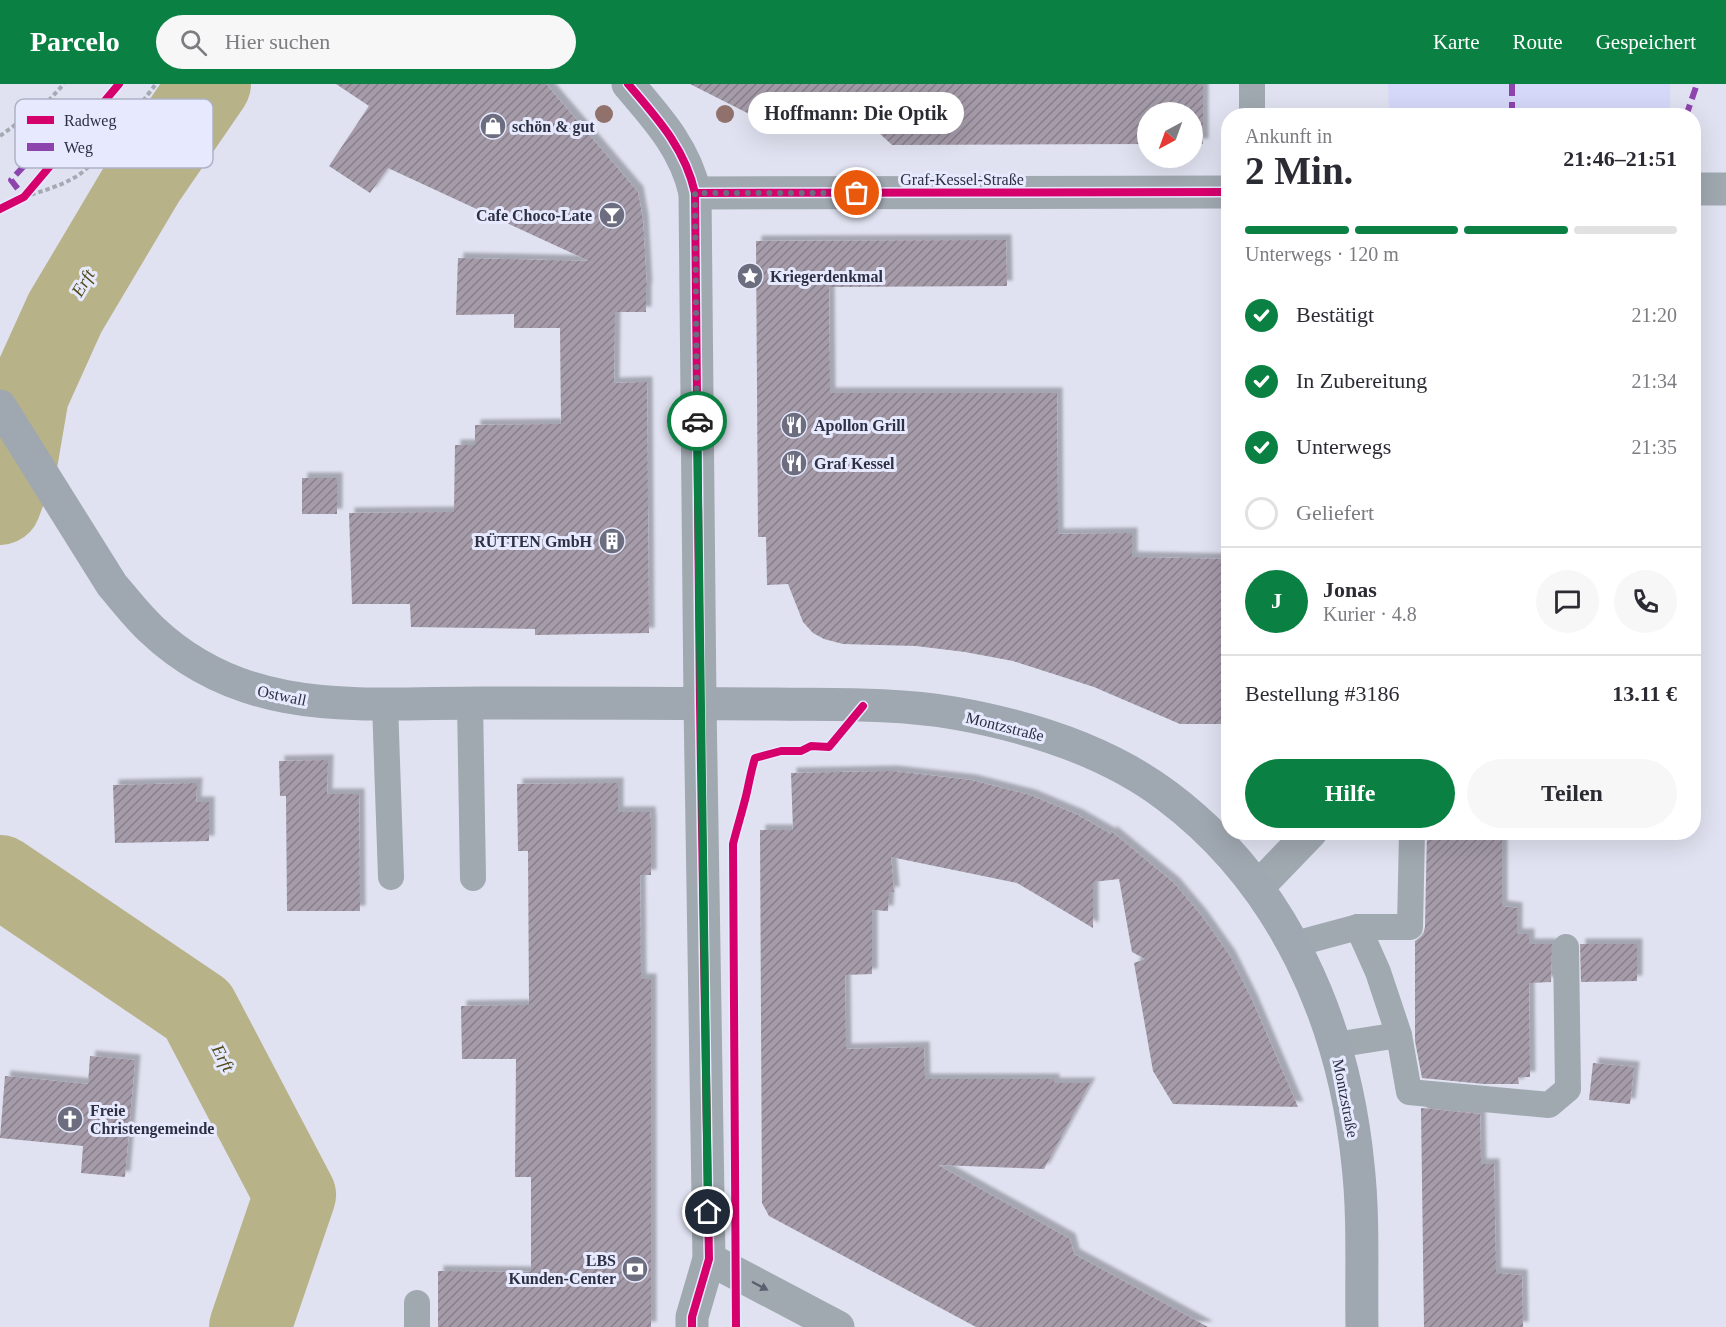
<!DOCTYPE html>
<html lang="de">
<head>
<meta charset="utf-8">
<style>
	body { margin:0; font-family:Georgia,serif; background:#f7f7f7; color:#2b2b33; height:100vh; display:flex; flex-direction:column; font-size:22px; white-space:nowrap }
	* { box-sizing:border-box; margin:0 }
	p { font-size:20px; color:#7c7c81 }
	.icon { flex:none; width:33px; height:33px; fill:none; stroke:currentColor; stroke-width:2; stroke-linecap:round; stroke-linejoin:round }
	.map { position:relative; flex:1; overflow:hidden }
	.side { position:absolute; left:1221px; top:24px; width:480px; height:732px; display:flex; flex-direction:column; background:#fff; border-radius:24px; box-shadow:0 6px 24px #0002 }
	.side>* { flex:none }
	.needle { width:39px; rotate:221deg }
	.tools { position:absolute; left:1137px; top:18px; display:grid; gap:12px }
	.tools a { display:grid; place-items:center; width:66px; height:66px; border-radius:50%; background:#fff; box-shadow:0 6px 24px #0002; font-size:30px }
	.pin { position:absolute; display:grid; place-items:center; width:51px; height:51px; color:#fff; margin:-26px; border:3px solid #fff; border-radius:50%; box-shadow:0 2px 6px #0007 }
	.courier { position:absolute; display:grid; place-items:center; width:60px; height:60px; margin:-30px; border:4px solid #0b8043; border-radius:50%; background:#fff; color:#222; box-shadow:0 2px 8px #0007 }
	.bubble { position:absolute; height:42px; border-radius:21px; background:#fff; box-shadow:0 6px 24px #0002; font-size:20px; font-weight:800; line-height:42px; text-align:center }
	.headline em { font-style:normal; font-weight:800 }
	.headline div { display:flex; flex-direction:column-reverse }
	.headline { display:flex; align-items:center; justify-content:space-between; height:102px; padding:0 24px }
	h1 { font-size:39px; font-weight:800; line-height:45px }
	.bar { display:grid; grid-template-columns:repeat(4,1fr); gap:9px 6px; align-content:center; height:72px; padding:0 24px }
	.bar i { height:8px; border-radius:4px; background:#e1e1e2 }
	.bar .on { background:#0b8043 }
	.bar p { grid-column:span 4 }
	.line { display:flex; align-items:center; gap:15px; padding:0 24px; border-top:2px solid #e1e1e2 }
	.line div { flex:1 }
	.round { display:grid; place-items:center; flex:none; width:63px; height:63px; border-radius:32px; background:#f7f7f7 }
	ol { padding:0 24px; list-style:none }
	li { display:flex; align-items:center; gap:18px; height:66px }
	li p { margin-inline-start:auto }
	li .icon { padding:6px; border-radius:50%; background:#0b8043; color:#fff; stroke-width:4 }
	li:last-child { color:#7c7c81 }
	li i { width:33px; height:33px; border:3px solid #e1e1e2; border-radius:50% }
	.action { display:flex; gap:12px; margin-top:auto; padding:12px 24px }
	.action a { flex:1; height:69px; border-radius:36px; background:#0b8043; color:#fff; font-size:24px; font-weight:800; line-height:69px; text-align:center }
	.action a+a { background:#f7f7f7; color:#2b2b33 }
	header { display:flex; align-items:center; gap:36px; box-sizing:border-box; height:84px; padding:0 30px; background:#0b8043; color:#fff }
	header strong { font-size:28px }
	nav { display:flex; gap:33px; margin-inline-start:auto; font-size:21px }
	.search { width:420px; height:54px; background:#f7f7f7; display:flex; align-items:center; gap:15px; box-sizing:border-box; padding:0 21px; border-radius:33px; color:#7c7c81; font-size:22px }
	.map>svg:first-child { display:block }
	.built { fill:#d5d8f8 }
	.park { fill:url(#park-tufts) }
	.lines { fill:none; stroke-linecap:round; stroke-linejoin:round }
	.river { stroke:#b8b289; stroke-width:82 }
	.building { fill:url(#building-hatch); filter:url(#shadow) }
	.path { stroke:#a4aab2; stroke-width:4; stroke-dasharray:4.5 3; stroke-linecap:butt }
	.service { stroke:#a0a8b0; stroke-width:26 }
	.minor { stroke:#a0a8b0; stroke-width:33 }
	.secondary { stroke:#9fa7b0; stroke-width:33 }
	.quiet { stroke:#8e44ad; stroke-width:6; stroke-dasharray:12 6; stroke-linecap:butt }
	.cycleway-casing { stroke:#e7eafe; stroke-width:11 }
	.cycleway { stroke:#d6006c; stroke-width:8 }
	.tree { fill:#90716c }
	.oneway { fill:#5b5f6e }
	.done { stroke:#6c6e7f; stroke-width:6; stroke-dasharray:0 10.8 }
	.route { stroke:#0b8043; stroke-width:8 }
	.labels { text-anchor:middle; stroke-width:6; stroke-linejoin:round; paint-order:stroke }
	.poi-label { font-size:16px; font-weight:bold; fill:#2d2f42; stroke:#e7eafe; text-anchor:start }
	.street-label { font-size:16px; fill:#2d2f42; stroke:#e7eafe }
	.water-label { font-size:18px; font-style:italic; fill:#524b18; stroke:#e7eafe }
	.key { fill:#e7eafe; stroke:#afb2c6; stroke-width:1.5 }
	.key-label { font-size:16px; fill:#2d2f42 }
</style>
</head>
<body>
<header>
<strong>Parcelo</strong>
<div class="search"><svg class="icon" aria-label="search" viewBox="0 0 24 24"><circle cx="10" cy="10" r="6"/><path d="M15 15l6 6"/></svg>Hier suchen</div>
<nav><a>Karte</a><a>Route</a><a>Gespeichert</a></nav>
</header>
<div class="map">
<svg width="1726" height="1243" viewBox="0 0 1726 1243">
	<defs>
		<pattern id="park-tufts" width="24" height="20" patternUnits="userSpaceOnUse" patternTransform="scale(1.5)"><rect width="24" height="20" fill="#e7cfcd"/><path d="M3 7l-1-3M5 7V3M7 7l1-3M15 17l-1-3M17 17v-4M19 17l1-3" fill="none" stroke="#c6b2b1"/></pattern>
		<pattern id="building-hatch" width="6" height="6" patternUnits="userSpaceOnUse" patternTransform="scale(1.5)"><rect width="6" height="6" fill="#a59ba9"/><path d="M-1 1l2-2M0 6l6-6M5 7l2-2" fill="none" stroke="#877f8b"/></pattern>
		<filter id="shadow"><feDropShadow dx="5.5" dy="-5.5" stdDeviation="1.5" flood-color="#0004"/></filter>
	</defs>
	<rect width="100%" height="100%" fill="#e0e2f1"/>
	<polygon class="built" points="1388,0 1670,0 1670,31 1389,31"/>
	<polygon class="park" points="0,349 14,370 0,415"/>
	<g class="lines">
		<g class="river">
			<polyline points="0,420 17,375 28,311 65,229 144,96 210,0"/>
			<polyline points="0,792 198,926 295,1111 250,1243"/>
		</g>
	</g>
	<g class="building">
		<polygon points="336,0 546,0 638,108 643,136 647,205 646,204 646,228 615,228 614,299 647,298 649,549 535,551 535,545 411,543 410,520 352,520 349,429 454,428 455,361 475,361 475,341 561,340 560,244 514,244 514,230 456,231 458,174 589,177 388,84 370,109 329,82 369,22"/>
		<polygon points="690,0 1203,0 1203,60 1192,60 1192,28 1148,28 1148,60 892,61 877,47 783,47"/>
		<polygon points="1006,156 1007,202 829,203 830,309 1057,309 1058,450 1132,449 1132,473 1228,475 1228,640 1180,640 1094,603 1013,577 965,568 916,562 843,560 824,555 813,549 803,538 788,500 767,501 766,453 758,453 756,157"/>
		<rect x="302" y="394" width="35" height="36"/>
		<polygon points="328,676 327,710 359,710 360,827 287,827 286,712 280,712 279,677"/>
		<polygon points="892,687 971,696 1030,711 1078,731 1111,750 1111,747 1174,799 1201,831 1230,872 1252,916 1298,1023 1173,1020 1153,987 1134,879 1145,875 1132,868 1119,795 1093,798 1093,844 1017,799 891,773 894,808 889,808 888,827 872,826 872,890 845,891 846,965 924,963 925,995 1054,995 1054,999 1090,999 1044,1085 938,1081 1070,1155 1074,1170 1208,1243 976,1243 769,1132 762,1119 760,746 793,746 791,689"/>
		<polygon points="197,699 196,718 209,718 209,757 115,759 113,701"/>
		<polygon points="618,699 618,728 650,728 651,740 651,791 640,791 641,895 651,895 651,1243 438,1243 438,1187 531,1188 531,1093 515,1093 516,975 462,975 461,922 529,921 528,767 518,767 517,700"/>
		<polygon points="1427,748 1502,748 1502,822 1517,824 1517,850 1529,850 1529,860 1552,860 1551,898 1529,899 1530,993 1518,993 1519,1000 1484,1000 1422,994 1415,957 1415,857 1423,851 1425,843"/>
		<polygon points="1580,860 1637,860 1637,897 1581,898"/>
		<polygon points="90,972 135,976 125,1093 81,1089 83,1062 0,1054 5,992 88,1000"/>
		<polygon points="1593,979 1634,983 1630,1020 1589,1016"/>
		<polygon points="1421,1024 1480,1030 1481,1080 1494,1080 1496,1189 1522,1191 1523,1243 1424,1243"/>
	</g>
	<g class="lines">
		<g class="path">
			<polyline points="0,52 49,16 64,0"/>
			<polyline points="24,82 55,51 66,35 49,16"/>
			<path d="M24 113C42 107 61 102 77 92 102 76 136 25 156 0"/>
		</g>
		<g class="service">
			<polyline points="1252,32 1252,0"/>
			<polyline points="470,619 473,794"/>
			<polyline points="385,620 391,793"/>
			<polyline points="1358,843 1378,888 1399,951"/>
			<polyline points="1295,860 1358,843 1410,843 1412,748"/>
			<polyline points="1335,961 1399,951 1409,1008 1549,1021 1568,1005 1566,863"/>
			<polyline points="417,1219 417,1243"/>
		</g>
		<g class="minor">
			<path d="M628 0C657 34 685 64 695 109L700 619 709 1175 692 1233V1243"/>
			<polyline points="1694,105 1726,105"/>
			<polyline points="695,109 1228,108"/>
			<polyline points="1258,803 1311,748"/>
			<polyline points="709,1175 838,1243"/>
		</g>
		<path class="secondary" d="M0 322 112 501C125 516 137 532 152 546 249 638 370 618 492 619 586 619 681 619 775 620 834 621 895 619 954 629 1028 642 1106 666 1167 712 1284 800 1344 938 1358 1081 1364 1134 1361 1189 1362 1243"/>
		<g class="quiet">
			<polyline points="1512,0 1512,32"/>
			<polyline points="1686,32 1697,0"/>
			<polyline points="24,82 11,96 24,113"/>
		</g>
		<defs>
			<g id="cycleway">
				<path d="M628 0C657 34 685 64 695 109L700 619 709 1175 692 1233V1243"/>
				<polyline points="695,109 1228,108"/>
				<polyline points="0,125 24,113 119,0"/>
				<path d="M736 1243 733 760C737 744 742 728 746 712 749 699 751 687 755 674L781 667H801L811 662 829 663 863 622"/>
			</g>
		</defs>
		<use href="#cycleway" class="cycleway-casing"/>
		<use href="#cycleway" class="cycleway"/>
	</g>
	<g class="tree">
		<circle cx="604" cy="30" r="9"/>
		<circle cx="725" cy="30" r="9"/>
	</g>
	<defs><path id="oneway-solid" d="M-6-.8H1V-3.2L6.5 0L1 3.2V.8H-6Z" transform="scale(1.5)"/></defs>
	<use class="oneway" href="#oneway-solid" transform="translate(760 1202) rotate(28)"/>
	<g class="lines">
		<polyline class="done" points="697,337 695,109 857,109"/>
		<polyline class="route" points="697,337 708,1128"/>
	</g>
	<defs>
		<symbol id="shop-disc" viewBox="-11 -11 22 22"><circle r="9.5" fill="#6c6e7f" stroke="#e7eafe"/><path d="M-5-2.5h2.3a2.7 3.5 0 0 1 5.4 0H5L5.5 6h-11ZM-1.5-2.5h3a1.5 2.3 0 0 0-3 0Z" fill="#fff"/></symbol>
		<symbol id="bar-disc" viewBox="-11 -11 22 22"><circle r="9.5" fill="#6c6e7f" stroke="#e7eafe"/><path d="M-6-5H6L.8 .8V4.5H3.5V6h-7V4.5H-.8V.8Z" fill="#fff"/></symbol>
		<symbol id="sight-disc" viewBox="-11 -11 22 22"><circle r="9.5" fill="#6c6e7f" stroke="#e7eafe"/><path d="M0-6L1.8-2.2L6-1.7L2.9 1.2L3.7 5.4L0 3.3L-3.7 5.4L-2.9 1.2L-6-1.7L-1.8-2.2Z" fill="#fff"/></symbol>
		<symbol id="restaurant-disc" viewBox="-11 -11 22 22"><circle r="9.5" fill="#6c6e7f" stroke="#e7eafe"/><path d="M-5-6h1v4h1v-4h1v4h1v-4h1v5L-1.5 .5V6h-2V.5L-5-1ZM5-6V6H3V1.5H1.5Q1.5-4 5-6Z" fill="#fff"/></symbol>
		<symbol id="building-disc" viewBox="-11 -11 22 22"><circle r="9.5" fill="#6c6e7f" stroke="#e7eafe"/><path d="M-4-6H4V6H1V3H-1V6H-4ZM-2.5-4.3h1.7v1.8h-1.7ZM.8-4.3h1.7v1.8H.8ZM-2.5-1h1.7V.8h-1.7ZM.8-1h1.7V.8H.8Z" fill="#fff"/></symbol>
		<symbol id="church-disc" viewBox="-11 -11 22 22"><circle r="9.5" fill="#6c6e7f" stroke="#e7eafe"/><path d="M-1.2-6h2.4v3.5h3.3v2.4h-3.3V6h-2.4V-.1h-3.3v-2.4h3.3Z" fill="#fff"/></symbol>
		<symbol id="bank-disc" viewBox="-11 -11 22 22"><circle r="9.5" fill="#6c6e7f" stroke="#e7eafe"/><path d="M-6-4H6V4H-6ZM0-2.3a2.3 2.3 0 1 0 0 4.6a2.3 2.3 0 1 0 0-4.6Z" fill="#fff"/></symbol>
	</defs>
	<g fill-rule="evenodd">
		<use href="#shop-disc" x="478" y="27" width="30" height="30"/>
		<use href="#bar-disc" x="597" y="116" width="30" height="30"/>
		<use href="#sight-disc" x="735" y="177" width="30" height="30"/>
		<use href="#restaurant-disc" x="779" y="326" width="30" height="30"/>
		<use href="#restaurant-disc" x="779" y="364" width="30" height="30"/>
		<use href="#building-disc" x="597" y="442" width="30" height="30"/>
		<use href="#church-disc" x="55" y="1020" width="30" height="30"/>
		<use href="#bank-disc" x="620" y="1170" width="30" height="30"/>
	</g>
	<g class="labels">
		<g class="poi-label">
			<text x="512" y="48">schön &amp; gut</text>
			<text x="592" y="137" text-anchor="end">Cafe Choco-Late</text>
			<text x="770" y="198">Kriegerdenkmal</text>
			<text x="814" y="347">Apollon Grill</text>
			<text x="814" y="385">Graf Kessel</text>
			<text x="592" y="463" text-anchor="end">RÜTTEN GmbH</text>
			<text x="90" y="1032">Freie<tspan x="90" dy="18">Christengemeinde</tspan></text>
			<text x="616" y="1182" text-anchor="end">LBS<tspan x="616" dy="18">Kunden-Center</tspan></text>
		</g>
		<g class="street-label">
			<text x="962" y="101">Graf-Kessel-Straße</text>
			<text transform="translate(282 611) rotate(12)" y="6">Ostwall</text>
			<text transform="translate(1005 642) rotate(14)" y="6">Montzstraße</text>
			<text transform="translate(1346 1014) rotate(79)" y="6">Montzstraße</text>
		</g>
		<g class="water-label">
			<text transform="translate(83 199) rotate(-59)" y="6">Erft</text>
			<text transform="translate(223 974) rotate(62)" y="6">Erft</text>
		</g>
	</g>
	<rect x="15" y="15" width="198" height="69" rx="9" class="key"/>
	<rect x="27" y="32" width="27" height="8" fill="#d6006c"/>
	<rect x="27" y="59" width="27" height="8" fill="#8e44ad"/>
	<g class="key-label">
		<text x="64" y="42">Radweg</text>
		<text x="64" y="69">Weg</text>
	</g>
</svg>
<div class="tools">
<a><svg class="needle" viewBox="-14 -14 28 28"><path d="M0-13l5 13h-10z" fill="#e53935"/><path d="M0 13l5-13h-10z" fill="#7c7c81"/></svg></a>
</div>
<div class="pin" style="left:857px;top:109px;background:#ea580c"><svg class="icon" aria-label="bag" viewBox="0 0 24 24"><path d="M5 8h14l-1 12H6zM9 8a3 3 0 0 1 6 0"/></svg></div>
<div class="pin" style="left:708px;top:1128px;background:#1f2937"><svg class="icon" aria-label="home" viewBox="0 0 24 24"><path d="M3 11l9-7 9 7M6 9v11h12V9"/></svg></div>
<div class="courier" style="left:697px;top:337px"><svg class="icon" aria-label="car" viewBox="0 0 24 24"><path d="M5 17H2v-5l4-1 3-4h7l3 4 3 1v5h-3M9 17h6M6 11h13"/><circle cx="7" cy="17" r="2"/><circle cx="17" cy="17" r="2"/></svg></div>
<div class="bubble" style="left:748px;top:8px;width:216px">Hoffmann: Die Optik</div>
<section class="side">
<div class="headline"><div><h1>2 Min.</h1><p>Ankunft in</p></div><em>21:46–21:51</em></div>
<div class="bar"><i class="on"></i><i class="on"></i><i class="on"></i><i></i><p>Unterwegs · 120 m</p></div>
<ol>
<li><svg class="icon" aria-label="check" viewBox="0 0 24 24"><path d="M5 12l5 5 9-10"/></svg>Bestätigt<p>21:20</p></li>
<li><svg class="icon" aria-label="check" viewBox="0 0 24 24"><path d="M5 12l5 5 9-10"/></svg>In Zubereitung<p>21:34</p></li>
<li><svg class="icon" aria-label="check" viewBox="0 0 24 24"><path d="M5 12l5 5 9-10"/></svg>Unterwegs<p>21:35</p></li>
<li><i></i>Geliefert</li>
</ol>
<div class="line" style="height:108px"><b class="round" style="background:#0b8043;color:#fff">J</b><div><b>Jonas</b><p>Kurier · 4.8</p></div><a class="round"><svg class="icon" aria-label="chat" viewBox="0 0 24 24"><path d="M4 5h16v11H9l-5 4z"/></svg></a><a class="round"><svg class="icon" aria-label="phone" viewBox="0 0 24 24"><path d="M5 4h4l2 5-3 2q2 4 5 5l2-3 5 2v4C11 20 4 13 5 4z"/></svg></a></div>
<div class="line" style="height:78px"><div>Bestellung #3186</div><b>13.11 €</b></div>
<div class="action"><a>Hilfe</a><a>Teilen</a></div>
</section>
</div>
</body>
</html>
